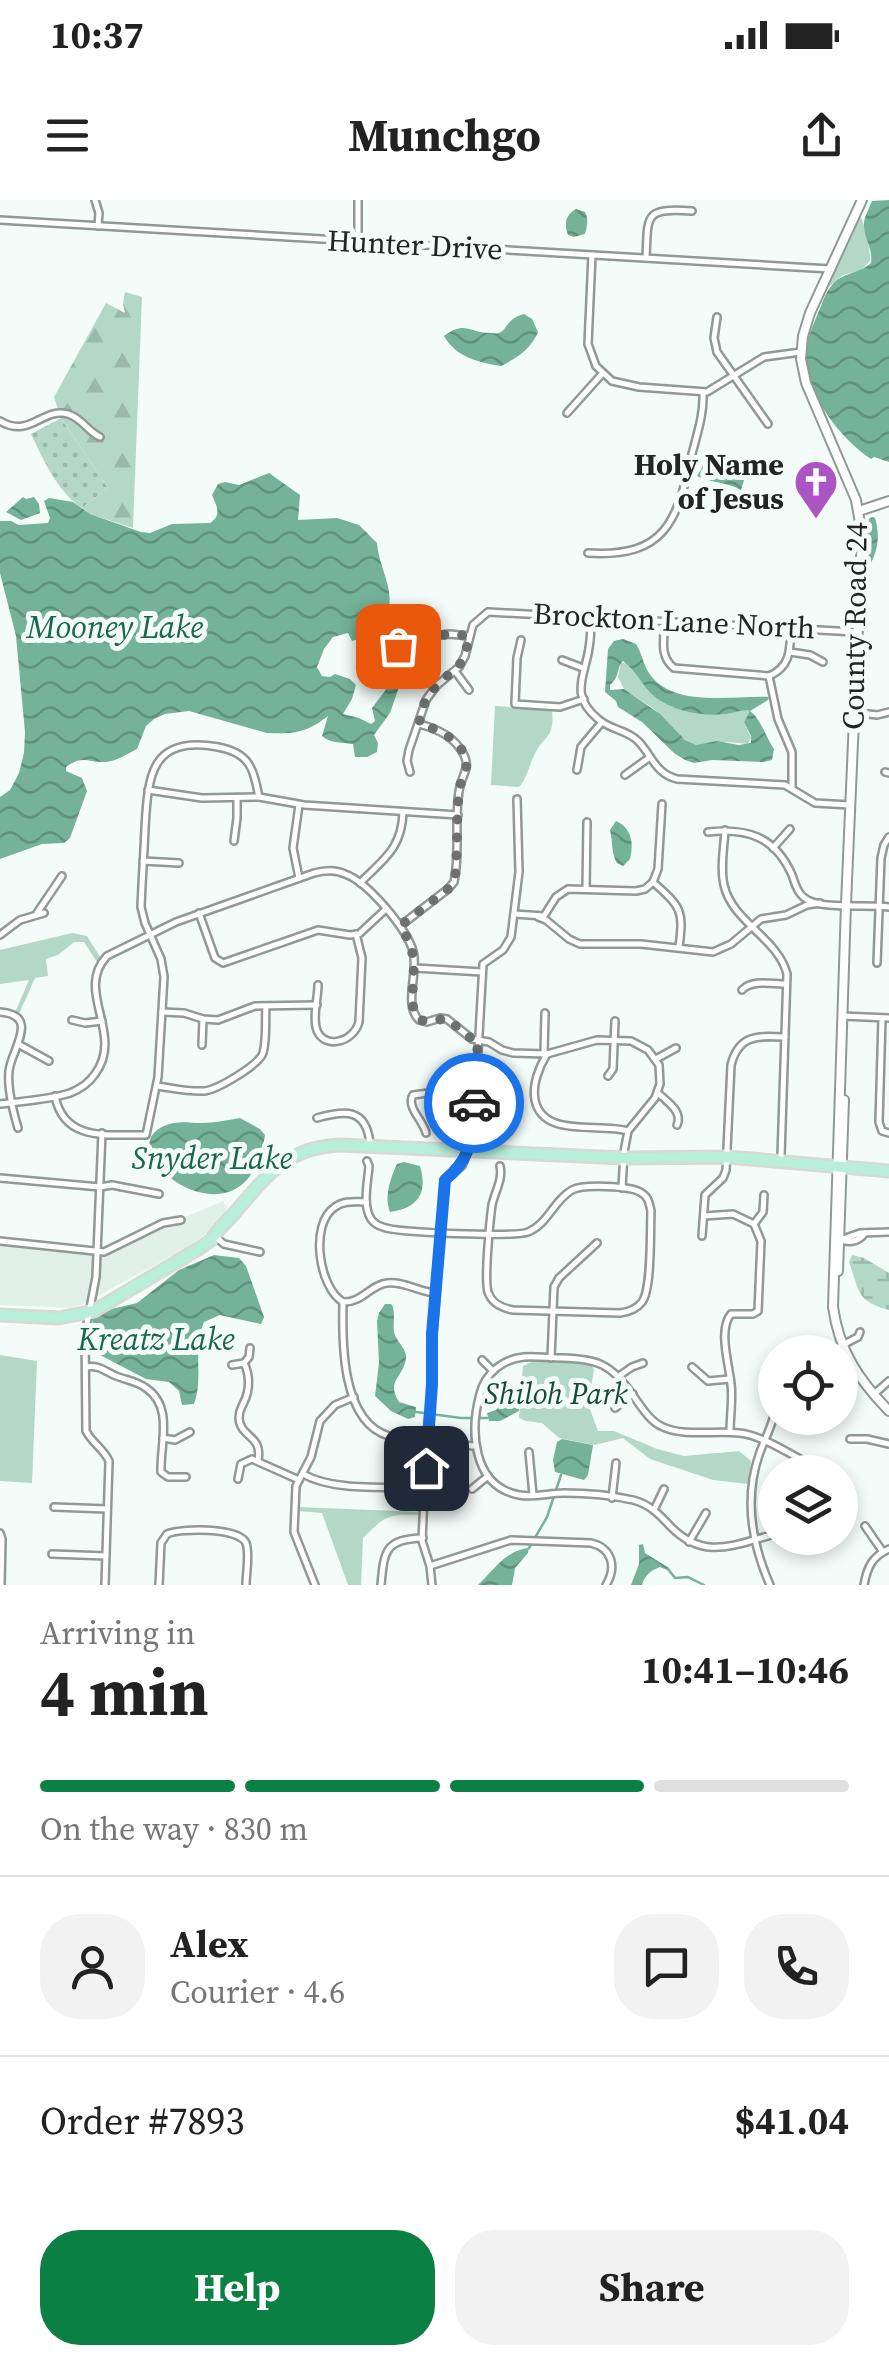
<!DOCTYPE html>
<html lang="en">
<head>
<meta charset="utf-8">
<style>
	body { margin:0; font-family:"Source Serif 4",serif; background:#f2f2f2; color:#222; height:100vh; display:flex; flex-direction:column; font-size:38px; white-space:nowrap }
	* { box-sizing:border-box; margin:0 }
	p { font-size:32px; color:#767676 }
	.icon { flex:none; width:55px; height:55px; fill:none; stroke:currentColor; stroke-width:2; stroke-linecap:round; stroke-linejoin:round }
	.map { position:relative; height:1385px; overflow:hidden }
	.panel { display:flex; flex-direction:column; background:#fff; flex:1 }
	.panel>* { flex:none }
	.buttons { position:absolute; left:758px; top:1135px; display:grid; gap:20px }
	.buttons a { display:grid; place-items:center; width:100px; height:100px; border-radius:50%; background:#fff; box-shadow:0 5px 15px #0003; font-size:50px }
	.pin { position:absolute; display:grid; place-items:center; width:85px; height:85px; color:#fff; margin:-42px; border-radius:20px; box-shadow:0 5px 15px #0006 }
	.courier { position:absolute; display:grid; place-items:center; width:100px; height:100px; margin:-50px; border:8px solid #1a73e8; border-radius:50%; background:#fff; color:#222; box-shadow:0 2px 12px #0007 }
	.summary em { font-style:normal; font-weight:700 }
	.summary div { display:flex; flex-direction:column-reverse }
	.summary { display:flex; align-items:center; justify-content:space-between; height:170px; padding:0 40px }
	h1 { font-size:65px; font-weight:700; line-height:75px }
	.bar { display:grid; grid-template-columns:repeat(4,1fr); gap:15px 10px; align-content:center; height:120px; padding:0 40px }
	.bar i { height:12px; border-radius:8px; background:#e0e0e0 }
	.bar .on { background:#0b8043 }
	.bar p { grid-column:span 4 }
	.line { display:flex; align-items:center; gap:25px; padding:0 40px; border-top:2px solid #e0e0e0 }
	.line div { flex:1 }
	.round { display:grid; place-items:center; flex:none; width:105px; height:105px; border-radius:40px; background:#f2f2f2 }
	.button { display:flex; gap:20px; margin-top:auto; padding:20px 40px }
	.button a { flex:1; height:115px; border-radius:40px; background:#0b8043; color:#fff; font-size:40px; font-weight:700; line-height:115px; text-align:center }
	.button a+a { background:#f2f2f2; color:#222 }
	.status { display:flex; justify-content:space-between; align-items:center; height:70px; padding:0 50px; background:#fff; direction:ltr }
	.status svg { height:28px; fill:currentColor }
	header { display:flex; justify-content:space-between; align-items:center; height:130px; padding:0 40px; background:#fff; font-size:45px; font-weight:700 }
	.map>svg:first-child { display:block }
	.built { fill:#e1f1ea }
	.grass { fill:url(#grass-dots) }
	.forest { fill:url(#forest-firs) }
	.wetland { fill:url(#wetland-marsh) }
	.green { fill:#b3d8c8 }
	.water { fill:url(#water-waves); fill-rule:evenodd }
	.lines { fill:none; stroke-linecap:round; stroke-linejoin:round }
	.stream { stroke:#75b29a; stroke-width:2.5 }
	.minor-casing { stroke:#919996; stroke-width:10 }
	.tertiary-casing { stroke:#919996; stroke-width:12 }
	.primary-casing { stroke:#d7d8d8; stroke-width:15 }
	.minor { stroke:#fff; stroke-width:5 }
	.tertiary { stroke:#fff; stroke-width:8 }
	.primary { stroke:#b8efdb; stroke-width:10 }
	.done { stroke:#6c706f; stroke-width:10; stroke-dasharray:0 18 }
	.route { stroke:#1a73e8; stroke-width:12 }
	.labels { text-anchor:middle; stroke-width:10; stroke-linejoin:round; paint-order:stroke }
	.street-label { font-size:30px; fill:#222524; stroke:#f4fcf9 }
	.poi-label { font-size:30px; font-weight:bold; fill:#222524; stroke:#f4fcf9; text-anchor:end }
	.park-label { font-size:30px; font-style:italic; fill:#164938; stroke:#f4fcf9 }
	.water-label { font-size:32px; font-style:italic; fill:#1b664f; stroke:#f4fcf9 }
</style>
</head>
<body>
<div class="status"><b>10:37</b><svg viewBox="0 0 49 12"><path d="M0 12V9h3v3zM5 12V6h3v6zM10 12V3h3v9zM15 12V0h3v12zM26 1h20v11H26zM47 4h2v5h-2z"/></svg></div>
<header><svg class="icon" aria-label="menu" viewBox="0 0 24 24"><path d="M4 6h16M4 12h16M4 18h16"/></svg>Munchgo<svg class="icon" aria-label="share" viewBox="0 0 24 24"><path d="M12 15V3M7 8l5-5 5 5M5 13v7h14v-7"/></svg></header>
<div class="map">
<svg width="889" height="1385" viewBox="0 0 889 1385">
	<defs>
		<pattern id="grass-dots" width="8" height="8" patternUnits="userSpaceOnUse" patternTransform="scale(2.5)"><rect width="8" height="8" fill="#b3d8c8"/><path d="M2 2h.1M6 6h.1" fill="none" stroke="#9ab9ac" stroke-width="1.8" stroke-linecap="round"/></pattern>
		<pattern id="forest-firs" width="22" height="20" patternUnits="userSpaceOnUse" patternTransform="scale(2.5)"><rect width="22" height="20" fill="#b3d8c8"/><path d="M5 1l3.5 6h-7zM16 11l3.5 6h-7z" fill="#9ab9ac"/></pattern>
		<pattern id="wetland-marsh" width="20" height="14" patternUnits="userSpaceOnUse" patternTransform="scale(2.5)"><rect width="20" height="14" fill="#b3d8c8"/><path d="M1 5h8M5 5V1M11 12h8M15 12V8" fill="none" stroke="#9ab9ac"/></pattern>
		<pattern id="water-waves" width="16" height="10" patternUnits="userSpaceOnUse" patternTransform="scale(2.5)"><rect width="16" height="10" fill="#75b29a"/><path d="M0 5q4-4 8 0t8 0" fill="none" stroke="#60917d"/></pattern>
	</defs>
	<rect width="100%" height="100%" fill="#f4fcf9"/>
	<polygon class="built" points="223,1001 227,1007 224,1019 188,1047 81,1105 71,1108 0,1105 0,1041 105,1051"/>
	<path class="grass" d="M61 218 108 288 82 308C57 291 44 261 31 234Z"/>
	<polygon class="forest" points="125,92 142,97 133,328 90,314 82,308 108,288 61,218 54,197 106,103 125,113 123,104"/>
	<path class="wetland" d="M852 1055 864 1058 889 1073V1110C855 1101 860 1091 849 1062Z"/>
	<g class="green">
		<path d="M859 13C864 21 871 52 870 61L861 70 843 75 824 91Z"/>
		<polygon points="621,463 627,463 672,507 749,510 750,513 744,522 751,538 748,544 726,542 694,545 681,537 654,509 624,489 618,477"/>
		<path d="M495 506 552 510C555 541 543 534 534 556 528 567 528 577 519 587L491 585Z"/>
		<polygon points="72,733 87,736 102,760 99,765 84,742 74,742 58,755 46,759 48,776 35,778 17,818 14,815 29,780 0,784 0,750"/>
		<polygon points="0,1155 37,1161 32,1283 0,1281"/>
		<polygon points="552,1160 591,1163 594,1170 588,1204 598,1231 614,1231 657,1249 684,1256 739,1251 751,1261 748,1284 713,1280 650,1259 623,1238 595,1245 559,1238 542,1223 526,1221 519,1218 523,1166 533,1161"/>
		<path d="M297 1307 422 1312V1315C388 1314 386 1315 363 1338L361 1385H348L322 1313 297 1311Z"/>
	</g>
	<g class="water">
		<path d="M889 0V262L874 257 871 259C841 239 806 195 806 157 806 140 812 128 818 113 823 103 824 94 832 85 843 72 859 74 871 63 873 48 865 41 864 27 863 18 869 9 872 1Z"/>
		<path d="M576 9 585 12C589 19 587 26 585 34L574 37 568 35C564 24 565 15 576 9Z"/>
		<path d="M524 114 532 119 538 132C531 149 517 158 501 166 478 162 457 158 444 136 465 120 469 133 491 133 493 133 496 134 499 133 507 130 506 119 524 114Z"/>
		<path d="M708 264C720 267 732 264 745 267L746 274 741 290C728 282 711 283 697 276L703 266Z"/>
		<path d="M269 273 300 295 298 320 337 318 359 325 377 343C378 369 403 400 380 423 370 433 366 437 352 441L348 433 333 437 324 449 317 467 322 476 330 477 335 474 350 479 356 485 352 499 343 514 359 518 371 524 375 521 372 508 390 484 389 474 394 462 410 470 401 481 390 513 374 535 378 543 377 552 367 557H355L353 544C341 542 331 544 322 536L328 516C306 533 295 534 267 533L189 511 165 514 154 519 146 526 137 549C127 554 117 561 106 562 88 563 83 554 66 567V571L82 578 87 591 70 638 64 643 42 644 0 659V597L10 590 19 573 24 553 25 532 16 436 0 373V321H11L19 325 48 323 50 318 44 301 49 298 73 302 90 314 141 332 150 333 172 324 210 323C222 315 217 307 212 295L218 284 225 282 239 285Z"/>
		<polygon points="23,297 26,299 34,297 39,304 40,313 21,320 6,312"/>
		<path d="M872 317 875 318C880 335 878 349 871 363L867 364 865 356 869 319Z"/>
		<path d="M623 439 636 444C642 453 643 464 649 473 673 509 734 495 769 497L768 500 750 511C760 518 766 537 774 549L772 560 764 562 712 560 694 563 685 560 674 553 642 522 618 507 616 501 605 492 608 449 614 441ZM623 461C636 470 643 487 655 497 673 511 703 517 725 514 734 513 740 510 749 510V513L744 522 751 536V543L739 545 717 541 696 545 685 540 660 514 624 489 610 490V485C621 475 616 468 623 461Z"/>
		<path d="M616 621C632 628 634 644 630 659L623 666 617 663C611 653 613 642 610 630Z"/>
		<path d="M240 918 260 929 265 935C247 1060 104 952 164 926 177 920 188 923 202 923 214 923 228 920 240 918Z"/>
		<path d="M404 962 420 966C428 993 418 1008 390 1012 384 997 390 979 397 964Z"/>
		<path d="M214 1055 239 1058 246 1066 264 1117 261 1124 220 1115 204 1122C192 1149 204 1177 194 1204L182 1205 179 1191 169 1182 146 1179 100 1155 93 1142V1118L103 1111 137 1103 179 1070Z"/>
		<path d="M385 1104H391L393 1107C395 1115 393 1124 394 1132 397 1144 410 1150 405 1163 400 1180 387 1181 399 1202L416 1207 415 1217 408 1219 391 1211 375 1196 379 1163 377 1121 379 1113Z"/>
		<polygon points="506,1200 520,1200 519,1211 500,1221 489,1221 487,1213 496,1210"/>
		<polygon points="562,1239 593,1245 588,1275 584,1280 555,1272 553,1260 557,1242"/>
		<path d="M643 1344 645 1353 669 1368 667 1370 660 1367C650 1371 645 1375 642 1385H631L639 1364V1345Z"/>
		<path d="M529 1348 528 1353 515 1368 512 1385H478C494 1370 506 1350 529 1348Z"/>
	</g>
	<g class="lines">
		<g class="stream">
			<polyline points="416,1212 461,1218 487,1218"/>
			<polyline points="529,1348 547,1317 561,1275"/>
			<polyline points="668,1369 675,1378 688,1377 704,1385"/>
		</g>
		<defs>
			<g id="minor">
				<polyline points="95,0 99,13 98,26"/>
				<polyline points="0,20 830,69"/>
				<polyline points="358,41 358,0"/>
				<polyline points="592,55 588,144 596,166 612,181 639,187 707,192 764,157 801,152"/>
				<path d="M646 58C648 14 644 8 692 11"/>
				<polyline points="717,117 714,138 717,152 768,224"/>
				<polyline points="567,213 602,174"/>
				<path d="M0 221C30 239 42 207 68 214 82 218 88 232 100 237"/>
				<path d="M588 353C666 358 677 321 692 254 697 234 704 214 703 193"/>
				<path d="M591 416C591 427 591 437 589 448 585 476 569 495 598 519 610 530 628 530 639 542 652 556 656 574 677 579L785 585 815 603 850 605"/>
				<path d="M665 421C664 439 659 456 674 468L769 476"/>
				<polyline points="521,440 517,458 515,504 560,507 584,499"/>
				<polyline points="398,446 406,434 413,431 434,436 450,434 469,436"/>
				<polyline points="790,452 810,455 823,462"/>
				<polyline points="562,460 583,468"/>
				<polyline points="455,471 469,490"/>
				<polyline points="769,476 778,519 792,552 792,587"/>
				<path d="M769 476C791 467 790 449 791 428"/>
				<polyline points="853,512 877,515 889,512"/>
				<polyline points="577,570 581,547 602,522"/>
				<polyline points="410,572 407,561 409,550 426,500 436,486 459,467 465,456 473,425 488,412 856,432"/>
				<polyline points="885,572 889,573"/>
				<polyline points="625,575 650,557"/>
				<polyline points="148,590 202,598 259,597 304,605 458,615"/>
				<polyline points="299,605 293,648 299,678"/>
				<path d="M725 630C724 648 720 668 724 685 732 722 778 738 787 774L781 956"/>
				<path d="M708 632C747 628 775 636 792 675 796 686 798 696 810 701 827 709 868 704 889 707"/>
				<polyline points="234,641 237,618 237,599"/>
				<polyline points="773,648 790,629"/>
				<polyline points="143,661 179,663"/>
				<polyline points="653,682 658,669 662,604"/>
				<path d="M653 682C681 707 684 710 679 747"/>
				<path d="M360 683C384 659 402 648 403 612"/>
				<polyline points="586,689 587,622"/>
				<polyline points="37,713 62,676"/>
				<polyline points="199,713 215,758 223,763 318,730 350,735 359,734 386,709"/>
				<polyline points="514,714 544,716 556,697 568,689 636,691 645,689 653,682"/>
				<polyline points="538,717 546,720 569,739 580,744 641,744 713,752 731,744 761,719 786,715 807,705 820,703"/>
				<path d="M400 726 448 689 454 682C461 651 453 617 460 586 463 574 470 567 464 555 455 537 438 529 419 524"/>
				<polyline points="0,735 20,720 44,713"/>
				<polyline points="877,763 881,658 884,645 889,637"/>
				<polyline points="415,768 482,772"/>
				<path d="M318 785C318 797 313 815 316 827 321 850 353 844 359 822L362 758 356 734"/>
				<path d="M742 790C752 779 772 784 786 784"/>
				<path d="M0 812C41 815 11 850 9 871 7 889 13 911 18 928"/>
				<polyline points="162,812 184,813 203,819 218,820 255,806 317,805"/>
				<polyline points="842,816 889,818"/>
				<polyline points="882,818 879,922 882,931 889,933"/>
				<polyline points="72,820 85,823 102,821"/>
				<polyline points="18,844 49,861"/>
				<polyline points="202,845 203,819"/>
				<polyline points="544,854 545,813"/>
				<path d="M547 854C539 867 532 885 535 900 543 939 600 922 628 931"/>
				<polyline points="656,859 676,848"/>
				<polyline points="608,876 613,869 615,821"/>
				<path d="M157 886C172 888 189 892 204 891 217 890 259 865 263 853 267 839 265 820 266 806"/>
				<path d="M658 893C667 902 683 911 677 925"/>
				<path d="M55 896C64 943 110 934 146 935L158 877 164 777 161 759 145 723 141 707C142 680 144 654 145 628 148 575 151 535 218 547 250 553 253 568 259 597"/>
				<path d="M0 904C23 901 48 900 70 893 80 889 89 883 95 874 125 834 74 791 107 756L176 722 314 673C325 670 335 669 345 674 368 682 406 728 413 751 419 772 403 804 419 820L427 822 440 818 447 819 472 839 489 842 502 850 513 853 547 854 597 840 631 841 648 850 659 865 660 884 655 898 628 931 624 952 622 988"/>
				<path d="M317 918C345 910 366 908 370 943"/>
				<path d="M102 933 96 1077 85 1134 86 1231C92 1243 104 1249 109 1261L105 1385"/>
				<path d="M426 933C423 920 406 907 413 895L475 887"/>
				<path d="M367 961 369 966C368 981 362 1005 371 1019 374 1023 379 1026 383 1027 397 1033 516 1037 528 1032 548 1024 554 1000 572 990 583 984 630 986 640 992 648 996 649 1002 651 1011 650 1030 652 1089 642 1102 636 1110 628 1112 620 1113L513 1110C502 1108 492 1104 488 1092 484 1079 490 1020 492 1005 495 991 503 980 500 966"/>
				<polyline points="0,978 100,987 112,985 159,994"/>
				<polyline points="704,1016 733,1014 754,1024"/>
				<polyline points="754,1024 763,1012 764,995"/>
				<polyline points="213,1035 224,1044 260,1052"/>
				<path d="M702 1036 705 995 723 978 726 970 731 865C739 834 758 836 785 837"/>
				<path d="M838 1039C847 1043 858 1043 865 1033"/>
				<polyline points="840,1040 860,1033 889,1032"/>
				<polyline points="0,1041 104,1052 163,1023 181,1020"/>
				<path d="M343 1102C342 1141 341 1222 389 1236 404 1241 421 1239 436 1240 450 1241 462 1246 476 1246"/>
				<path d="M343 1102C319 1088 309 1024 335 1007 344 1000 355 1002 366 1002"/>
				<path d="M343 1102C362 1103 370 1085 387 1083 403 1081 420 1092 435 1093"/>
				<polyline points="829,1152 858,1137 860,1132"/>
				<polyline points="551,1158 554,1087 559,1078 597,1043"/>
				<polyline points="482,1160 493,1171"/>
				<path d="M244 1163C250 1175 250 1190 244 1202 241 1209 239 1210 239 1218 240 1238 263 1235 258 1260"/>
				<polyline points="244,1163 249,1157 250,1148"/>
				<polyline points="232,1165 244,1163"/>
				<path d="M86 1167C100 1165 104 1171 116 1176 126 1180 137 1181 146 1188 174 1207 160 1244 161 1272L168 1277H186"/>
				<polyline points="692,1167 708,1181 730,1179"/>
				<polyline points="619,1176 632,1167 643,1163"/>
				<polyline points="873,1195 889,1181"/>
				<polyline points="615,1208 633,1194"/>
				<path d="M730 1232C730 1216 733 1199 731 1184 729 1164 718 1130 731 1114H753L758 1111 761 1041 754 1024"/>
				<polyline points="163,1238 175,1240 190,1232"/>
				<polyline points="850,1239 867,1239 889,1244"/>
				<polyline points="529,1252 533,1295"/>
				<path d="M303 1274C335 1292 387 1286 424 1288"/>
				<polyline points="238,1279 241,1264 252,1259 299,1280"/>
				<polyline points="472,1289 488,1276"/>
				<polyline points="612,1298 616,1263"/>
				<polyline points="54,1307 107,1309"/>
				<polyline points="654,1310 664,1289"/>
				<polyline points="865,1326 883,1352"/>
				<polyline points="0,1333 2,1339 1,1385"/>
				<path d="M775 1334C733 1345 704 1361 670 1326 659 1314 649 1304 633 1300 611 1295 586 1293 564 1293 549 1293 533 1298 519 1295 472 1286 470 1230 480 1194 485 1173 503 1159 524 1157 536 1156 550 1158 562 1158 598 1159 611 1164 632 1194 641 1206 649 1221 663 1227 685 1237 715 1230 739 1233 760 1235 783 1250 802 1260"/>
				<polyline points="689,1342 706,1313"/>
				<polyline points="52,1354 106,1356"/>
				<path d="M430 1366 511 1340 591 1343C612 1348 617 1367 606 1385"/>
				<path d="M159 1385 161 1343 167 1334C180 1328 239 1327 246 1343 250 1354 246 1373 246 1385"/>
				<polyline points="315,1385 294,1332 296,1286 311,1257 320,1221 335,1205 354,1197"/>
				<path d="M381 1385C384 1351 385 1339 423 1338"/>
				<polyline points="432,1385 430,1366 422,1341 427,1232 432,1187 433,1133 445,980 462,966 468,951 476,887 483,764 503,750 511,737 519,672 517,599"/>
				<path d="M770 1385C752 1344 744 1299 759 1255 764 1240 772 1227 775 1211"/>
				<path d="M864 1385C867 1368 872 1356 889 1349"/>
			</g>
			<g id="tertiary">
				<path d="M862 0 810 113 803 136 801 159 806 183 856 300 862 335 846 704 833 1107C839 1151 859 1180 889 1211"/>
				<polyline points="859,311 889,301"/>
				<polyline points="838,1071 844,900"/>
			</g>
			<path id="primary" d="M0 1115 59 1118 94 1111 200 1048 211 1040C218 1029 229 1020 237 1010 269 973 288 947 341 945L624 958 728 957 889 971"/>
		</defs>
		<use href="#minor" class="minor-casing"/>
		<use href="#tertiary" class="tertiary-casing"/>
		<use href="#primary" class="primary-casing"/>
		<use href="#minor" class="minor"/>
		<use href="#tertiary" class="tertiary"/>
		<use href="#primary" class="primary"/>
	</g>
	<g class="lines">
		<path class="done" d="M398 446 406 434 413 431 434 436 450 434 469 436C463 478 448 467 430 494 423 503 421 513 419 524 438 529 462 540 466 561 468 572 460 581 459 591 456 620 458 649 455 678L448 689 400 726C424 761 408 778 414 814L423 821 447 819 472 839 478 840 474 903"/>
		<path class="route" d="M426 1268 432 1184V1134L445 980C474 956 470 939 474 903"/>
	</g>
	<defs>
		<symbol id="church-pin" viewBox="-11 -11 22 30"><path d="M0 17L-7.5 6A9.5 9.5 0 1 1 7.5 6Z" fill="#ab55c3" stroke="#f4fcf9"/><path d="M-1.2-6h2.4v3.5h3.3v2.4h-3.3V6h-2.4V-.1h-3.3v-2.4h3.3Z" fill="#fff"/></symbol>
	</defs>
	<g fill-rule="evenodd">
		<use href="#church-pin" x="791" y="257" width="50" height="68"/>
	</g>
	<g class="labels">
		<g class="street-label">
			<text transform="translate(415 45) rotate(3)" y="10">Hunter Drive</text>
			<text transform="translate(674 421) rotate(3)" y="10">Brockton Lane North</text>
			<text transform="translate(855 426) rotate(-89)" y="10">County Road 24</text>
		</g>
		<g class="poi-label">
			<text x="784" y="275">Holy Name<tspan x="784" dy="34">of Jesus</tspan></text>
		</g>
		<g class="park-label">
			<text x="556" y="1204">Shiloh Park</text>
		</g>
		<g class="water-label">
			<text x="115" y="438">Mooney Lake</text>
			<text x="212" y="969">Snyder Lake</text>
			<text x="156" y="1150">Kreatz Lake</text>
		</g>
	</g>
</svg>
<div class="buttons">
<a><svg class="icon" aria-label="locate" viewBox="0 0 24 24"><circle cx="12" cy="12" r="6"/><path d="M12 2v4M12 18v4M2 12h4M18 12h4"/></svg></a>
<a><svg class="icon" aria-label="layers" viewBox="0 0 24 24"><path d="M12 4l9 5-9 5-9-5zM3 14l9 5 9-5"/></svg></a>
</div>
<div class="pin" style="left:398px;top:446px;background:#ea580c"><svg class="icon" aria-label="bag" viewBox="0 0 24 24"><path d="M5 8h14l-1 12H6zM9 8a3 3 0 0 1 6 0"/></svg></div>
<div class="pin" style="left:426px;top:1268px;background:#1f2937"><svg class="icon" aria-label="home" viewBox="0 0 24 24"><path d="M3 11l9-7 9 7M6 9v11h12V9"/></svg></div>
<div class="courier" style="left:474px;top:903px"><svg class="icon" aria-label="car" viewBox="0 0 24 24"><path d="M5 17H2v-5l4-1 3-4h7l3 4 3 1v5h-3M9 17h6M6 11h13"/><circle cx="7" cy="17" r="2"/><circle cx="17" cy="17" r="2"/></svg></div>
</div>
<section class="panel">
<div class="summary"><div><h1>4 min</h1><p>Arriving in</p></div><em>10:41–10:46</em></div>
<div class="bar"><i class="on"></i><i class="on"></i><i class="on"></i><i></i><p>On the way · 830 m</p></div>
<div class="line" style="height:180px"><a class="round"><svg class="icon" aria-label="person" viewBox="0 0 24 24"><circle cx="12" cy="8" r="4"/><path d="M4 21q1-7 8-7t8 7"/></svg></a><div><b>Alex</b><p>Courier · 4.6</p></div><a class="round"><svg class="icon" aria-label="chat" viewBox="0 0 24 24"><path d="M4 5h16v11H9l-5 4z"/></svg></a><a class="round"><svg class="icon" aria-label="phone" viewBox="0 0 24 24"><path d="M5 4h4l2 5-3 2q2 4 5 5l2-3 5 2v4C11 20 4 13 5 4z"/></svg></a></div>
<div class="line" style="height:130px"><div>Order #7893</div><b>$41.04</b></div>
<div class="button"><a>Help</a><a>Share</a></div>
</section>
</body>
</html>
